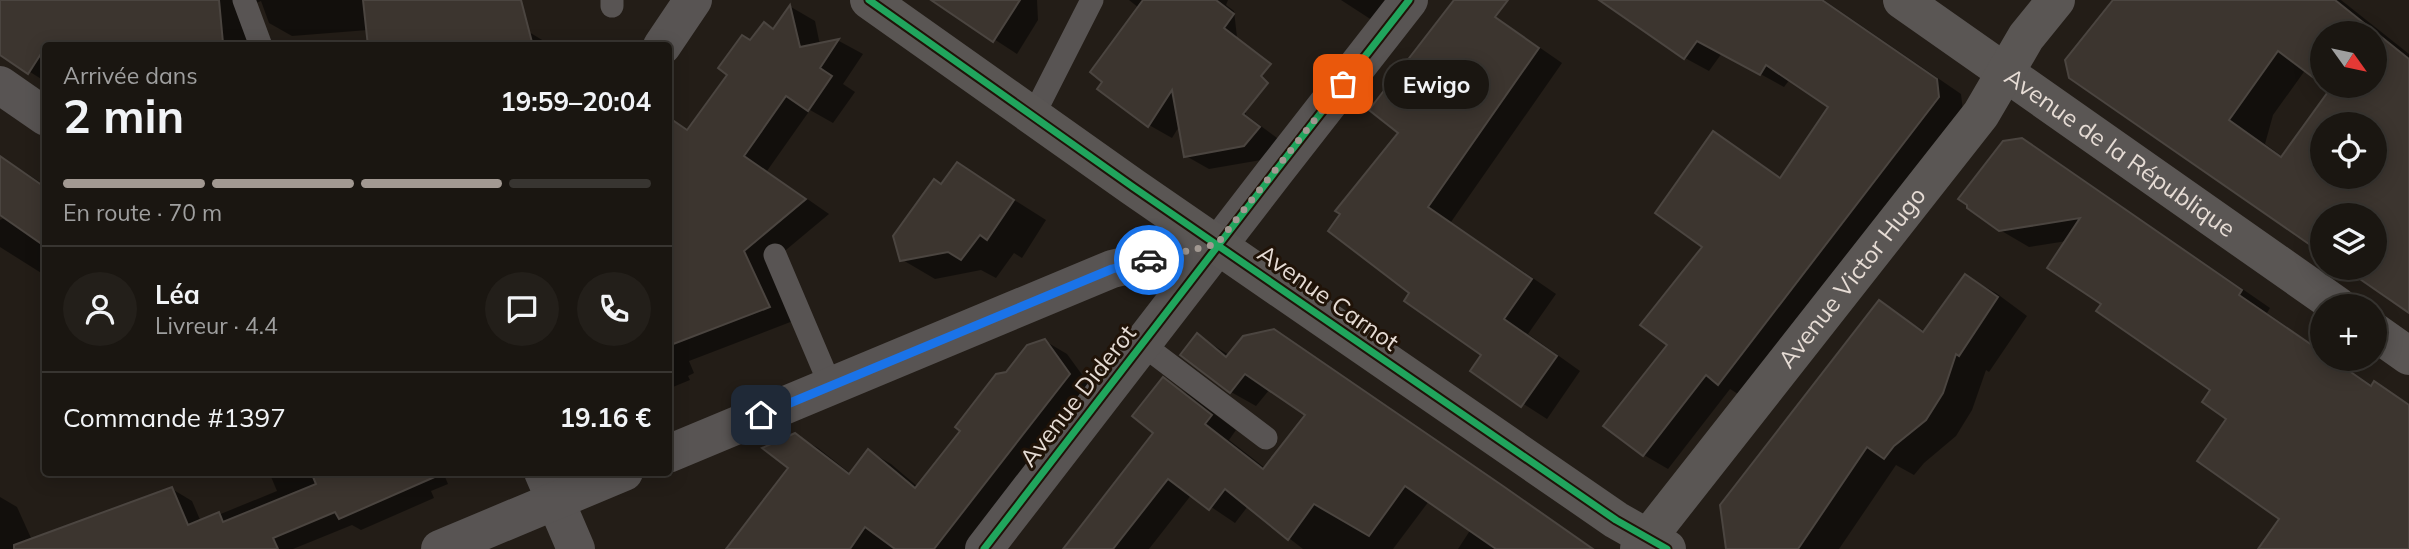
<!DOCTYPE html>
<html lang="fr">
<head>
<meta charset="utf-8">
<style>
	body { margin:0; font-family:Mulish,sans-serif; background:#231f1a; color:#f1f3f6; height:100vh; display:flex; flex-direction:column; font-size:26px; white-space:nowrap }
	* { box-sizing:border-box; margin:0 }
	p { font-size:23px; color:#9f9f9f }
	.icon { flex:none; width:38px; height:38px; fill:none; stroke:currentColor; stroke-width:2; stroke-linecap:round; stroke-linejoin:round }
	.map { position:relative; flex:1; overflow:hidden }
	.drawer { position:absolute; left:42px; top:42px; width:630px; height:434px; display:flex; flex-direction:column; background:#1a1611; border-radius:7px; box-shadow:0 4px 18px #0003,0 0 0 2px #383531 }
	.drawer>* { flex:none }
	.needle { width:46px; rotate:123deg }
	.fabs { position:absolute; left:2310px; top:21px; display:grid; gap:14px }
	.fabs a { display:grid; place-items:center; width:77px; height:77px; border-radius:50%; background:#1a1611; box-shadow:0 4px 18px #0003,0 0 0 2px #383531; font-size:35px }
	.pin { position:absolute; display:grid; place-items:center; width:60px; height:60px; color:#fff; margin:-30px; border-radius:14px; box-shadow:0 4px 10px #0006 }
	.courier { position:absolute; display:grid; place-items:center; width:70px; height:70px; margin:-35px; border:5px solid #1a73e8; border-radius:50%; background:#fff; color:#222; box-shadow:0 2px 9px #0007 }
	.bubble { position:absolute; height:49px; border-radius:24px; background:#1a1611; box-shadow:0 4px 18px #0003,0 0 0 2px #383531; font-size:23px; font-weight:700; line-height:49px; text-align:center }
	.summary em { font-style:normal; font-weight:700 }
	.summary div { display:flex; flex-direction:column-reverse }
	.summary { display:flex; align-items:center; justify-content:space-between; height:119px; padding:0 21px }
	h1 { font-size:46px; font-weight:700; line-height:52px }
	.bar { display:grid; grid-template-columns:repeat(4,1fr); gap:10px 7px; align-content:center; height:84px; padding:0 21px }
	.bar i { height:9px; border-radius:5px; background:#383531 }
	.bar .current { background:#a29992 }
	.bar p { grid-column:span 4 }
	.line { display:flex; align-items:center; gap:18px; padding:0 21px; border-top:2px solid #383531 }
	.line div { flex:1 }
	.round { display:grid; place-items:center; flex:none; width:74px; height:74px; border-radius:37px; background:#231f1a }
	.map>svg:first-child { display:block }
	.shadow { fill:#0007; fill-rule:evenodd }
	.building { fill:#3c352f; stroke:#4b4540; stroke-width:2; fill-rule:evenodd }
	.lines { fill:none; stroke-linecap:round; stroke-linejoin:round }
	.lane { stroke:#585453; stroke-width:23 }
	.street { stroke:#585453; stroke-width:38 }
	.secondary { stroke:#5a5654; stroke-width:38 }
	.cycleway-casing { stroke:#201308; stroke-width:11 }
	.cycleway { stroke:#20a55d; stroke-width:7 }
	.done { stroke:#a29992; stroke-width:7; stroke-dasharray:0 12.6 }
	.route { stroke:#1a73e8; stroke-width:9 }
	.labels { text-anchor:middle; stroke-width:6; stroke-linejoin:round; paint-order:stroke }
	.street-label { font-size:24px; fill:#e6dcd5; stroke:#201308 }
</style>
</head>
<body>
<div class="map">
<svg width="2409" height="549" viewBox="0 0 2409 549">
	<rect width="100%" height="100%" fill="#231d17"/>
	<g class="shadow">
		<polygon points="0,0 499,0 529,32 552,46 370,46 368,30 292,36 269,23 261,1 256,3 260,39 243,41 244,46 46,46 46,82 0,53"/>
		<polygon points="934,0 1037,0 1038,20 1017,54"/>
		<polygon points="1129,0 1228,0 1226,5 1234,11 1246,115 1281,141 1267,159 1209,169 1186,156 1180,125 1172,138 1149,125 1104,81 1139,8"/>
		<polygon points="1341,0 1397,0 1378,24"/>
		<polygon points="1456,0 1469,0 1484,9 1562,63 1451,222 1556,294 1528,334 1580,371 1547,419 1472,371 1483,355 1412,293 1400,133"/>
		<polygon points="1602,0 1824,0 1961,94 1963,111 1743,397 1730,389 1668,469 1644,455 1606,426 1670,344 1704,247 1714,133 1782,178 1830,107 1790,79 1784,87 1722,53 1709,71 1685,58"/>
		<path d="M2114 0H2341L2409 54V310L2347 268H2375V215H2322V251L2071 77ZM2322 33H2375V86H2328L2333 89 2283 157 2265 144 2273 115 2306 69 2322 81ZM2322 124H2375V177H2322Z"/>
		<polygon points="791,7 815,21 820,45 839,41 863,54 843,84 855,92 833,123 810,110 767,171 829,214 768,265 793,321 689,361 694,373 688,376 690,380 668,389 668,300 688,131 751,42 775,30"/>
		<polygon points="2022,139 2051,157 2270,308 2267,313 2322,351 2322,359 2333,359 2373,386 2375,383 2409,404 2409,549 2260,549 2281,519 2212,390 2104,303 2067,241 2029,247 2000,230"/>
		<polygon points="0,156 46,186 46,276 0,247 0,220 4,218 0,215"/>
		<polygon points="957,164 1046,220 1022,258 1014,253 996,278 981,270 935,279 901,259 942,186"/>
		<polygon points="1966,276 1996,293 2027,316 1989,372 1986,370 1972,410 1956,436 1924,463 1914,475 1896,465 1839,549 1729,549 1879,303 1926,332"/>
		<polygon points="1273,331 1299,346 1594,549 1458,549 1471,529 1429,501 1393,549 1303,549 1248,506 1235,523 1192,494 1149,549 1080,549 1156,433 1163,380 1188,394 1236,430 1229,440 1265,468 1307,415 1270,389 1256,406 1231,392 1197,335 1229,355"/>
		<polygon points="1045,341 1067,354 1091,387 965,549 898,549 894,546 892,549 727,549 791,468 795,435 818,448 851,474 869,451 891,464 918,487 1007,374"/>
		<polygon points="269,472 443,472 448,484 431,491 434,498 361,530 352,525 293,549 101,549 172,489 192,501 201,522 277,491"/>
		<polygon points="0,497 17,507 36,549 0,549"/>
	</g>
	<g class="building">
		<polygon points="0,0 219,0 223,43 185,46 46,46 28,74 0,55"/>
		<polygon points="363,0 521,0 533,46 368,46"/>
		<polygon points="931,0 1020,0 993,42"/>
		<polygon points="1143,0 1216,0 1234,14 1224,28 1271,64 1261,76 1268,83 1243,114 1260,127 1244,146 1184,157 1172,90 1148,127 1097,89 1102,82 1090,72"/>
		<polygon points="1454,0 1508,0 1495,17 1539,48 1428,207 1532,279 1504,319 1557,356 1521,407 1470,371 1481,355 1404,301 1409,293 1328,231 1340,214 1335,211 1398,133 1369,110"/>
		<polygon points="1599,0 1822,0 1937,79 1939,97 1718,385 1706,375 1643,456 1603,426 1667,345 1640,325 1702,247 1655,213 1713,131 1780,178 1828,107 1766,65 1760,75 1697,41 1684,59"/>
		<path d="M2113 0H2335L2409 59V313L2344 268H2375V215H2322V253L2069 78 2065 60ZM2322 33H2375V86H2325L2330 89 2281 157 2229 120 2278 51 2322 84ZM2322 124H2375V177H2322Z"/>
		<polygon points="790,5 800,47 839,39 820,68 832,76 808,111 786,96 744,156 806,199 744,251 770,307 668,346 668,117 687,130 727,75 718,68 742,35 750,40 764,22 773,29"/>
		<polygon points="2022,138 2242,290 2239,295 2322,352 2322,359 2332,359 2371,386 2374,381 2409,405 2409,549 2258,549 2279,519 2197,461 2226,419 2202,402 2210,390 2096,311 2101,304 2047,268 2080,218 1999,231 1967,208 1967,205 1958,199 2003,141"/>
		<polygon points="0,156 46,188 46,247 0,215"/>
		<polygon points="957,162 1014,200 987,240 980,235 961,260 948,252 900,261 893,236 934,179 941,184"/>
		<polygon points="1965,274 1998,297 1959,356 1956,354 1943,393 1926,420 1894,446 1884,459 1867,447 1798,549 1726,549 1720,505 1879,300 1923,332"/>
		<polygon points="1274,329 1503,486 1593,549 1496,549 1405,486 1369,536 1314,504 1288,540 1225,489 1209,510 1168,479 1113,549 1063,549 1153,433 1132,416 1163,377 1212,415 1205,424 1263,469 1305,415 1245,374 1230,393 1180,355 1197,333 1226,357 1243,336"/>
		<polygon points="1045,339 1070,374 934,549 895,549 865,527 850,549 726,549 788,468 762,448 795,433 849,474 868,449 915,488 960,431 955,427 996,374 1006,372 1027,345"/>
		<polygon points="311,472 446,472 339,519 335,512 273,538 278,549 14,549 14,545 172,487 188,525 219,512 223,522 316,484"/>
	</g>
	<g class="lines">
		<g class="lane">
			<polyline points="244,0 261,46"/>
			<polyline points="612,0 612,6"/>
			<polyline points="1033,116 1092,0"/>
			<polyline points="775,255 831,387"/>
			<polyline points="1142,344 1266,438"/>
		</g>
		<g class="street">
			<polyline points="662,46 693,0"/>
			<polyline points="0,85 46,117"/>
			<polyline points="668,454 1112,269 1217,244"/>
			<polyline points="543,472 576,549"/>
			<polyline points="440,549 624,472"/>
			<path d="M984 549C1125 366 1266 182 1409 0"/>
		</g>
		<g class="secondary">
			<polyline points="869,0 1133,187 1616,520 1667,549"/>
			<path id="s1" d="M1902 0 2338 306"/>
			<polyline points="2375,332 2409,356"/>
			<path id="s2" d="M1639 549 1981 114 2026 37 2056 0"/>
		</g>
		<defs>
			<g id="cycleway">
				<polyline points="869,0 1133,187 1616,520 1667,549"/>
				<path d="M984 549C1125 366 1266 182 1409 0"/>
			</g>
		</defs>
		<use href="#cycleway" class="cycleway-casing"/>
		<use href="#cycleway" class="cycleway"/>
	</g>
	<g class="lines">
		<polyline class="done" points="1149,260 1217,244 1343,84"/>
		<polyline class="route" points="761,415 1112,269 1149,260"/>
	</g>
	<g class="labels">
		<g class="street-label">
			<text dy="8" stroke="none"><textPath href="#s1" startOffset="266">Avenue de la République</textPath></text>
			<text dy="8" stroke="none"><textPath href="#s2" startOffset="345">Avenue Victor Hugo</textPath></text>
			<text transform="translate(1328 298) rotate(35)" y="8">Avenue Carnot</text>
			<text transform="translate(1078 396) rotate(-52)" y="8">Avenue Diderot</text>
		</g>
	</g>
</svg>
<div class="fabs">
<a><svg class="needle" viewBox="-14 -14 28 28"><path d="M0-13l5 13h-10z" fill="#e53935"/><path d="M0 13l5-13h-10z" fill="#9f9f9f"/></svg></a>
<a><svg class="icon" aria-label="locate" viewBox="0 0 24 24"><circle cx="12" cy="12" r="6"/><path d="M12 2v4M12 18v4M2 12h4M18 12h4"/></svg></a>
<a><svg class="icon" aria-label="layers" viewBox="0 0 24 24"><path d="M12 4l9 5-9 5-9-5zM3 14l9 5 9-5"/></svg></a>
<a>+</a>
</div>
<div class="pin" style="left:1343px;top:84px;background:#ea580c"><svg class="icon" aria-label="bag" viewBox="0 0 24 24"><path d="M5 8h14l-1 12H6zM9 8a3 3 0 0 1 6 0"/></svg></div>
<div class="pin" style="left:761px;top:415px;background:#1f2937"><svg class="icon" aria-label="home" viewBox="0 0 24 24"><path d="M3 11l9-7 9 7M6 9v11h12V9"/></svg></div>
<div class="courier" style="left:1149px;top:260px"><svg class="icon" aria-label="car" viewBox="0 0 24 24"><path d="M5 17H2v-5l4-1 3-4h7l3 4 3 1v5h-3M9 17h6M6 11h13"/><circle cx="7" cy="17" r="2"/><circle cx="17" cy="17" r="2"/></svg></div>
<div class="bubble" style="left:1384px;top:60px;width:105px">Ewigo</div>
<section class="drawer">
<div class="summary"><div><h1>2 min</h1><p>Arrivée dans</p></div><em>19:59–20:04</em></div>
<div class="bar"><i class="current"></i><i class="current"></i><i class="current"></i><i></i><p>En route · 70 m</p></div>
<div class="line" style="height:126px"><a class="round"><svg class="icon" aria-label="person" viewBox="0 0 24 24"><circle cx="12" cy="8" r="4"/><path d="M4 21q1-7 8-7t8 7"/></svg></a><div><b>Léa</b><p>Livreur · 4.4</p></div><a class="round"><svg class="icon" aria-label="chat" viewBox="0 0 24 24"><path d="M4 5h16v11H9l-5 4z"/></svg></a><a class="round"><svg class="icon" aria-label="phone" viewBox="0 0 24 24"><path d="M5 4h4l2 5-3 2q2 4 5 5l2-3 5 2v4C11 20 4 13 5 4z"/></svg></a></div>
<div class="line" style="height:91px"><div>Commande #1397</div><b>19.16 €</b></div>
</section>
</div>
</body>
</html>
